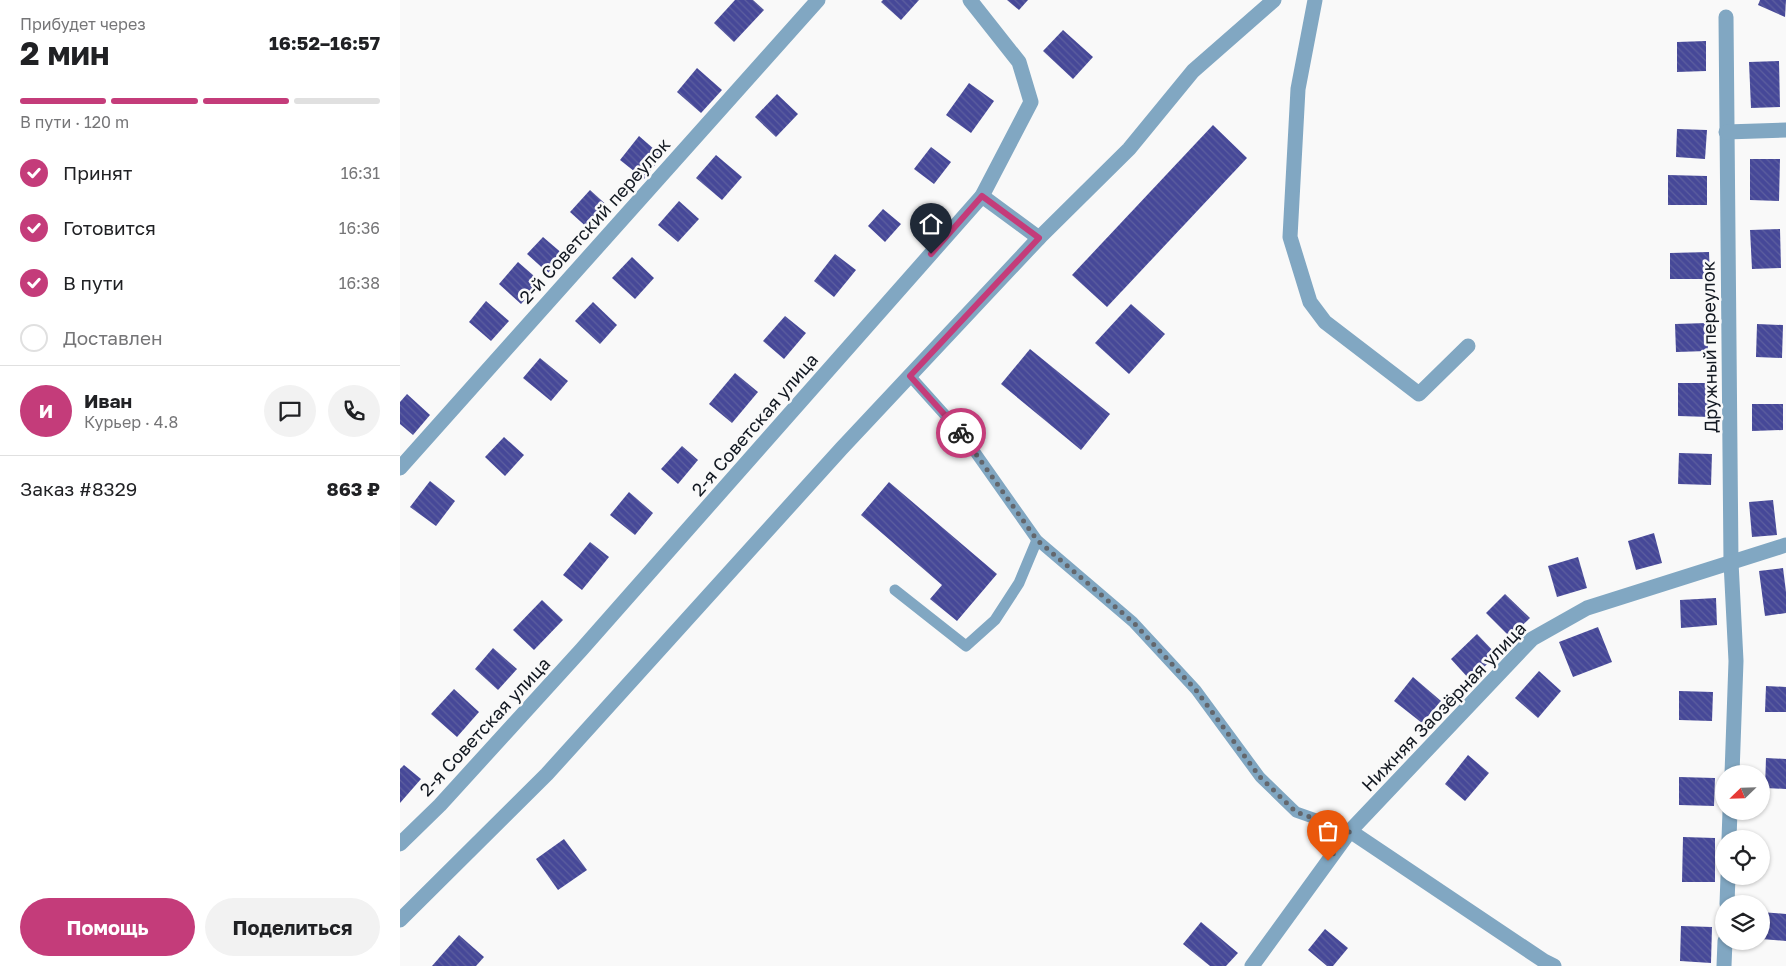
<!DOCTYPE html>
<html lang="ru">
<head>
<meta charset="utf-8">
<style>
	body { margin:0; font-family:"Golos Text",sans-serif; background:#f2f2f2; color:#202124; height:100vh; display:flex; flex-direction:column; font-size:19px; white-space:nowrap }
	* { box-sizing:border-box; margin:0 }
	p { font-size:16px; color:#757577 }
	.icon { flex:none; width:28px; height:28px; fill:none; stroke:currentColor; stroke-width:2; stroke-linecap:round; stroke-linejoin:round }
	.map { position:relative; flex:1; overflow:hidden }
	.sheet { display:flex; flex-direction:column; background:#fff; width:400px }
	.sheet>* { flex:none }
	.needle { width:32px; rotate:247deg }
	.buttons { position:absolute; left:1315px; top:765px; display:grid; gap:10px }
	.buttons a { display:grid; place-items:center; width:55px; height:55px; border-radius:50%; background:#fff; box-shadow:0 1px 4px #0004; font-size:25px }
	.pin { position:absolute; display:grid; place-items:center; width:42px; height:42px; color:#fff; margin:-51px -21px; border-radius:50% 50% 50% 0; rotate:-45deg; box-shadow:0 0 5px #0007 }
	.pin .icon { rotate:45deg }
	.courier { position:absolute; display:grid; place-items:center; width:50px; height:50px; margin:-25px; border:4px solid #c43c7a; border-radius:50%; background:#fff; color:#222; box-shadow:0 1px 6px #0007 }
	.summary em { font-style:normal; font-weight:700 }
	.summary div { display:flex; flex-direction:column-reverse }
	.summary { display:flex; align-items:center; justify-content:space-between; height:85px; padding:0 20px }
	h1 { font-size:32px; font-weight:700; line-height:38px }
	.bar { display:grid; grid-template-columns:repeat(4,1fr); gap:8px 5px; align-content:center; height:60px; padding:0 20px }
	.bar i { height:6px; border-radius:4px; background:#e0e0e0 }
	.bar .active { background:#c43c7a }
	.bar p { grid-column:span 4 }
	.line { display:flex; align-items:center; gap:12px; padding:0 20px; border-top:1px solid #e0e0e0 }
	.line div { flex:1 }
	.round { display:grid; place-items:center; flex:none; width:52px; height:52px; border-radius:26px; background:#f2f2f2 }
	ol { padding:0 20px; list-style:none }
	li { display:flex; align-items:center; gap:15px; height:55px }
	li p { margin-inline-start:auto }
	li .icon { padding:5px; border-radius:50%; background:#c43c7a; color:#fff; stroke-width:4 }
	li:last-child { color:#757577 }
	li i { width:28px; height:28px; border:2px solid #e0e0e0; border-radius:50% }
	.primary-button { display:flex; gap:10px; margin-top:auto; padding:10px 20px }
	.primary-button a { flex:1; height:58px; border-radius:30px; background:#c43c7a; color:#fff; font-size:20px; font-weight:700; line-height:58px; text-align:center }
	.primary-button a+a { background:#f2f2f2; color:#202124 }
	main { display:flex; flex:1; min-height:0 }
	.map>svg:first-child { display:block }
	.building { fill:url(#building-back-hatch) }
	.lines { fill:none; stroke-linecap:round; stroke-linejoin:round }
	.lane { stroke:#81a7c2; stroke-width:11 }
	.street { stroke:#81a7c2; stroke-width:15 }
	.done { stroke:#63676d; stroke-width:5; stroke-dasharray:0 9 }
	.route { stroke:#c43c7a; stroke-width:6 }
	.labels { text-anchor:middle; stroke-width:5; stroke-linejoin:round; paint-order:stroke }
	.street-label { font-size:18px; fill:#121821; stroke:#f9f9f9 }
</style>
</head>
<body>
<main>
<section class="sheet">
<div class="summary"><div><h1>2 мин</h1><p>Прибудет через</p></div><em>16:52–16:57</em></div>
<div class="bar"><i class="active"></i><i class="active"></i><i class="active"></i><i></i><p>В пути · 120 m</p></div>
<ol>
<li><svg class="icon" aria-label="check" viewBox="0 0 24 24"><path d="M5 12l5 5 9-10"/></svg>Принят<p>16:31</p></li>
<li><svg class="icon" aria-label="check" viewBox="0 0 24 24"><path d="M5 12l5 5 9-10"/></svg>Готовится<p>16:36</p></li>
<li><svg class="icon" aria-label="check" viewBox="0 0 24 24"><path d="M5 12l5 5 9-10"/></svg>В пути<p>16:38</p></li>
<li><i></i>Доставлен</li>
</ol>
<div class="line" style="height:90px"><b class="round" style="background:#c43c7a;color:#fff">И</b><div><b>Иван</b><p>Курьер · 4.8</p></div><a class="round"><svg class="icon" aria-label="chat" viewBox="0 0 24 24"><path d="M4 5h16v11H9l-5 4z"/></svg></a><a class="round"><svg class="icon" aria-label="phone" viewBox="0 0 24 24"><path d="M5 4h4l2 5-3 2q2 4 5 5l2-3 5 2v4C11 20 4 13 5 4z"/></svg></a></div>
<div class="line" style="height:65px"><div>Заказ #8329</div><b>863 ₽</b></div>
<div class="primary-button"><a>Помощь</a><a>Поделиться</a></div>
</section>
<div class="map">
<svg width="1386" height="966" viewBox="0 0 1386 966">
	<defs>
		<pattern id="building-back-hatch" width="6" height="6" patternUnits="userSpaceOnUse" patternTransform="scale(1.25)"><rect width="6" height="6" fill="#464898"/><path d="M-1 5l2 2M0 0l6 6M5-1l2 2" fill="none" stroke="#5d5f9f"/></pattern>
	</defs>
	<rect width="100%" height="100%" fill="#f9f9f9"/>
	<g class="building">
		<polygon points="335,0 353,0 364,10 334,42 314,23"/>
		<polygon points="483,0 519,0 501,20 481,2"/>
		<polygon points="607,0 628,0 619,10"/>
		<polygon points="1360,0 1386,0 1385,17 1358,5"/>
		<polygon points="663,30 693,57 673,79 643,51"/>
		<polygon points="1306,41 1306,71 1277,72 1277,42"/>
		<polygon points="1379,61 1380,107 1351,108 1349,62"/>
		<polygon points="297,68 322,90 301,113 277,92"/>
		<polygon points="569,83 594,101 571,133 546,115"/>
		<polygon points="377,94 398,114 376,137 355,117"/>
		<polygon points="813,125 847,158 707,307 672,275"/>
		<polygon points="1277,129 1307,130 1305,159 1276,157"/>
		<polygon points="239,136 262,156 244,179 220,160"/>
		<polygon points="531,147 551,162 534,184 514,169"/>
		<polygon points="316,155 342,177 322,200 296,178"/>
		<polygon points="1350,159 1380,159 1379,201 1350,200"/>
		<polygon points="1268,175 1307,176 1307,205 1268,205"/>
		<polygon points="190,190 211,209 191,231 170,212"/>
		<polygon points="279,201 299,219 278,242 258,225"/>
		<polygon points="483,209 501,224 485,242 468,226"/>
		<polygon points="1380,229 1381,268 1352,269 1350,230"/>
		<polygon points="143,237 164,255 148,273 127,254"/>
		<polygon points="1309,252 1310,279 1270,279 1270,253"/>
		<polygon points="435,254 456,270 434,297 414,281"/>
		<polygon points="232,257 254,278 235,299 212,278"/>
		<polygon points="118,262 141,282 121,304 99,284"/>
		<polygon points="86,301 109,321 91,341 69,322"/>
		<polygon points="193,302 217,325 200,344 175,321"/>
		<polygon points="731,304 765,334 729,374 695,343"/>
		<polygon points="385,316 406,333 384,359 363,341"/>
		<polygon points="1307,323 1308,351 1276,352 1275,324"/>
		<polygon points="1357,324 1383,325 1382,358 1356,357"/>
		<polygon points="630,349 710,414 681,450 601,384"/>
		<polygon points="140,358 168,381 151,401 123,378"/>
		<polygon points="335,373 358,392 332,423 309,404"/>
		<polygon points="1278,383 1310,383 1310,417 1278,416"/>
		<polygon points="7,394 30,415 13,435 0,424 0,402"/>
		<polygon points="1352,404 1383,404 1383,430 1352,431"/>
		<polygon points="104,437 124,455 105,476 85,457"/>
		<polygon points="282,446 298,460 278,484 261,469"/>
		<polygon points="1279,453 1312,454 1311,485 1278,484"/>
		<polygon points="30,481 55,501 36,526 10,507"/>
		<polygon points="489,482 597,574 557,621 530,599 542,585 461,515"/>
		<polygon points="229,492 253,513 235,535 210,515"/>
		<polygon points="1373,500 1377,535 1352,537 1349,502"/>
		<polygon points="1254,533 1262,563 1236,570 1228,541"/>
		<polygon points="190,542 209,557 182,590 163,575"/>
		<polygon points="1178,557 1187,588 1157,597 1148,566"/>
		<polygon points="1383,568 1386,592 1386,613 1365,616 1359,571"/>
		<polygon points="1105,594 1130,618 1110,637 1086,613"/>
		<polygon points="1316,598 1317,625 1281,628 1280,600"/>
		<polygon points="142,600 163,620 134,650 113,630"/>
		<polygon points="1198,627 1212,662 1173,677 1159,642"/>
		<polygon points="1077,634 1097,655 1070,680 1051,659"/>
		<polygon points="93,648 117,669 98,690 75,669"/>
		<polygon points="1139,671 1161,691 1138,718 1115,698"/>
		<polygon points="1013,677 1041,701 1022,723 994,701"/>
		<polygon points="1366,686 1386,687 1386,712 1365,712"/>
		<polygon points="54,689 79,712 57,737 31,714"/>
		<polygon points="1279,691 1313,692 1312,721 1279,720"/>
		<polygon points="1068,755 1089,773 1065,801 1045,784"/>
		<polygon points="1366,758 1386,759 1386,789 1365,788"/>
		<polygon points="4,765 21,779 0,803 0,769"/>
		<polygon points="1279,777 1315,778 1314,806 1279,805"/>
		<polygon points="1283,837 1315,838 1315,882 1282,882"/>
		<polygon points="164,839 187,870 158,890 136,859"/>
		<polygon points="1361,912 1386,914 1386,941 1361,939"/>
		<polygon points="801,922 838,953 826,966 810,966 783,944"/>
		<polygon points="1281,926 1312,927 1311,963 1280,961"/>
		<polygon points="925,929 948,948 933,966 927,966 908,950"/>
		<polygon points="59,935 84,957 76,966 32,966"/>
	</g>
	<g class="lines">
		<g class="lane">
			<polyline points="510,376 563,435 637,540 733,622 796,690 860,777 896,812 950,831"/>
			<polyline points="495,590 566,646 595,620 619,583 637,540"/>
		</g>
		<g class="street">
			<polyline points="915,0 898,89 890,237 910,302 925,322 1019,394 1068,346"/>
			<polyline points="1326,17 1331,562 1336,661 1332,774"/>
			<polyline points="1326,132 1386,130"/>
			<polyline points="582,196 639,238"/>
			<polyline points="0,468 418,0"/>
			<polyline points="950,831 1144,961 1154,966"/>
			<polyline points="1329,839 1330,811"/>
			<polyline points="0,844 40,805 182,649 582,196 631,102 619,62 570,0"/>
			<polyline points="1327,904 1328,876"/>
			<polyline points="0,920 147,774 441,449 639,238 729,149 793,71 874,0"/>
			<polyline points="852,966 950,831 1132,639 1187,608 1386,545"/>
			<polyline points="1324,966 1325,941"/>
		</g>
	</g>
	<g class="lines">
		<polyline class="done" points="561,433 637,540 733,622 796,690 860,777 896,812 950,831 928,861"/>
		<polyline class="route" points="531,254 582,196 639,238 510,376 561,433"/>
	</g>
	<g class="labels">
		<g class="street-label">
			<text transform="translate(195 221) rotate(-48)" y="6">2-й Советский переулок</text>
			<text transform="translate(1310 347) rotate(-91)" y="6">Дружный переулок</text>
			<text transform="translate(355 425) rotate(-49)" y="6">2-я Советская улица</text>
			<text transform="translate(1044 707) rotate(-46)" y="6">Нижняя Заозёрная улица</text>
			<text transform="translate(85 727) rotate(-47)" y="6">2-я Советская улица</text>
		</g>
	</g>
</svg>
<div class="buttons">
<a><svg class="needle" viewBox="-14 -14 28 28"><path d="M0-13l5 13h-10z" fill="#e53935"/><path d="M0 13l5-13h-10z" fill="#757577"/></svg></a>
<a><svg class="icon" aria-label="locate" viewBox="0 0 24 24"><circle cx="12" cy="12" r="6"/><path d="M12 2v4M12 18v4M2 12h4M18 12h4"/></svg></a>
<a><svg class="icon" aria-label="layers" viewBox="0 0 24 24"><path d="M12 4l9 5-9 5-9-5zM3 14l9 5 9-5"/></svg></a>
</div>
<div class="pin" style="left:928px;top:861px;background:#ea580c"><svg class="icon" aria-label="bag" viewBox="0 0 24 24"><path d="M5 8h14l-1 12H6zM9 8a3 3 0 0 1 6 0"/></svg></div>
<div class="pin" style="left:531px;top:254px;background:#1f2937"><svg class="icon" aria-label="home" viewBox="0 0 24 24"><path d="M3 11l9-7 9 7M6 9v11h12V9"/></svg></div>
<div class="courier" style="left:561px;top:433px"><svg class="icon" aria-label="bike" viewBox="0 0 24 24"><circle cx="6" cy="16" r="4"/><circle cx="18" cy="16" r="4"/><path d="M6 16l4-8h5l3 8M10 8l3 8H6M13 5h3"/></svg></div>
</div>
</main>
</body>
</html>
